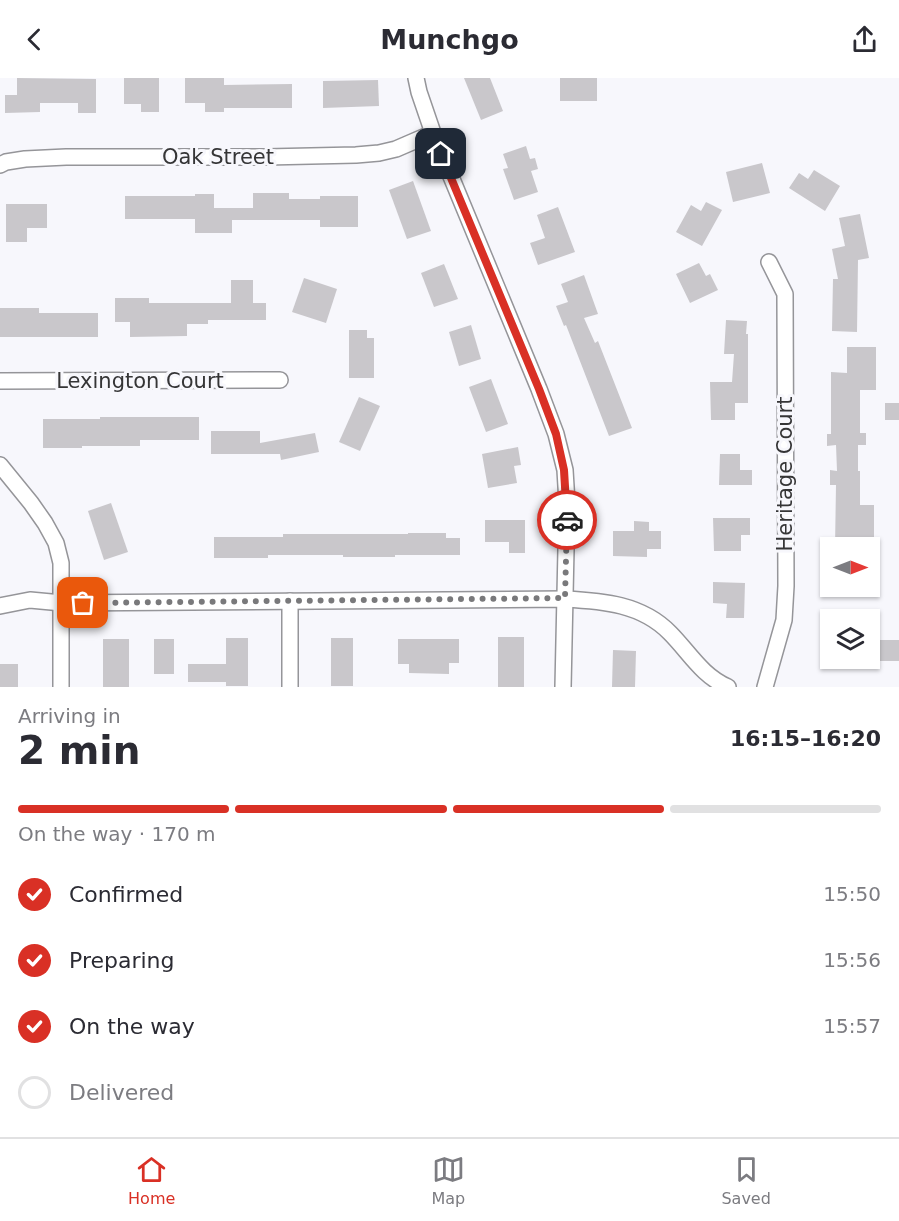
<!DOCTYPE html>
<html lang="en">
<head>
<meta charset="utf-8">
<style>
	body { margin:0; font-family:"DejaVu Sans",sans-serif; background:#f2f2f3; color:#2b2b33; height:100vh; display:flex; flex-direction:column; font-size:22px; white-space:nowrap }
	* { box-sizing:border-box; margin:0 }
	p { font-size:20px; color:#7c7c81 }
	.icon { flex:none; width:33px; height:33px; fill:none; stroke:currentColor; stroke-width:2; stroke-linecap:round; stroke-linejoin:round }
	.map { position:relative; height:609px; overflow:hidden }
	.drawer { display:flex; flex-direction:column; background:#fff; flex:1 }
	.drawer>* { flex:none }
	.needle { width:39px; rotate:90deg }
	.tools { position:absolute; left:820px; top:459px; display:grid; gap:12px }
	.tools a { display:grid; place-items:center; width:60px; height:60px; border-radius:0px; background:#fff; box-shadow:0 2px 4px #0004; font-size:30px }
	.pin { position:absolute; display:grid; place-items:center; width:51px; height:51px; color:#fff; margin:-26px; border-radius:12px; box-shadow:0 3px 9px #0006 }
	.courier { position:absolute; display:grid; place-items:center; width:60px; height:60px; margin:-30px; border:4px solid #d93025; border-radius:50%; background:#fff; color:#222; box-shadow:0 2px 8px #0007 }
	.overview em { font-style:normal; font-weight:800 }
	.overview div { display:flex; flex-direction:column-reverse }
	.overview { display:flex; align-items:center; justify-content:space-between; height:102px; padding:0 18px }
	h1 { font-size:39px; font-weight:800; line-height:45px }
	.bar { display:grid; grid-template-columns:repeat(4,1fr); gap:9px 6px; align-content:center; height:72px; padding:0 18px }
	.bar i { height:8px; border-radius:4px; background:#e1e1e2 }
	.bar .current { background:#d93025 }
	.bar p { grid-column:span 4 }
	ol { padding:0 18px; list-style:none }
	li { display:flex; align-items:center; gap:18px; height:66px }
	li p { margin-inline-start:auto }
	li .icon { padding:6px; border-radius:50%; background:#d93025; color:#fff; stroke-width:4 }
	li:last-child { color:#7c7c81 }
	li i { width:33px; height:33px; border:3px solid #e1e1e2; border-radius:50% }
	header { display:flex; justify-content:space-between; align-items:center; height:78px; padding:0 18px; background:#fff; font-size:27px; font-weight:800 }
	.tabs { display:flex; justify-content:space-around; align-items:center; height:84px; border-top:2px solid #e1e1e2; background:#fff; font-size:16px; color:#7c7c81 }
	.tabs a { display:grid; justify-items:center; gap:3px }
	.tabs .current { color:#d93025 }
	.map>svg:first-child { display:block }
	.building { fill:#c9c7cb }
	.lines { fill:none; stroke-linecap:round; stroke-linejoin:round }
	.street-casing { stroke:#959599; stroke-width:18 }
	.street { stroke:#fff; stroke-width:15 }
	.done { stroke:#79797b; stroke-width:6; stroke-dasharray:0 10.8 }
	.route { stroke:#d93025; stroke-width:8 }
	.labels { text-anchor:middle; stroke-width:6; stroke-linejoin:round; paint-order:stroke }
	.street-label { font-size:21px; fill:#353536; stroke:#f7f7fc }
</style>
</head>
<body>
<header><svg class="icon" aria-label="back" viewBox="0 0 24 24"><path d="M15 5l-7 7 7 7"/></svg>Munchgo<svg class="icon" aria-label="share" viewBox="0 0 24 24"><path d="M12 15V3M7 8l5-5 5 5M5 13v7h14v-7"/></svg></header>
<div class="map">
<svg width="899" height="609" viewBox="0 0 899 609">
	<rect width="100%" height="100%" fill="#f7f7fc"/>
	<g class="building">
		<polygon points="17,0 96,1 96,35 78,35 78,25 40,25 40,34 5,35 5,17 17,17"/>
		<polygon points="124,0 159,0 159,34 141,34 141,26 124,26"/>
		<polygon points="185,0 224,0 224,7 292,6 292,30 224,30 224,34 205,34 205,25 185,25"/>
		<polygon points="464,0 490,0 503,33 481,42"/>
		<rect x="560" y="0" width="37" height="23"/>
		<polygon points="378,2 379,28 323,30 323,3"/>
		<polygon points="526,68 530,81 535,80 538,91 531,93 538,114 514,122 503,91 508,90 503,76"/>
		<polygon points="762,85 770,115 733,124 726,94"/>
		<polygon points="814,92 840,108 825,133 789,110 799,95 808,101"/>
		<polygon points="413,103 431,153 407,161 389,112"/>
		<polygon points="253,115 289,115 289,121 320,121 320,118 358,118 358,149 320,149 320,142 232,142 232,155 195,155 195,141 125,141 125,118 195,118 195,116 214,116 214,130 253,130"/>
		<polygon points="706,124 722,132 702,168 676,154 691,127 701,133"/>
		<polygon points="6,126 47,126 47,150 27,150 27,164 6,164"/>
		<polygon points="558,129 575,174 538,187 530,165 545,160 537,137"/>
		<polygon points="860,136 869,180 858,182 857,254 832,253 833,201 838,201 832,171 845,168 839,140"/>
		<polygon points="699,185 706,198 710,196 718,212 690,225 676,196"/>
		<polygon points="444,186 458,221 434,229 421,195"/>
		<polygon points="584,197 598,236 584,240 595,265 598,263 632,350 609,358 566,247 564,248 556,228 568,224 561,206"/>
		<polygon points="304,200 337,211 326,245 292,234"/>
		<polygon points="231,202 253,202 253,225 266,225 266,242 208,242 208,246 187,246 187,258 130,259 130,244 115,244 115,220 149,220 149,225 231,225"/>
		<polygon points="0,230 39,230 39,235 98,235 98,259 0,259"/>
		<polygon points="726,242 747,243 746,256 748,256 748,325 735,325 735,342 711,342 710,304 732,304 734,276 724,276"/>
		<polygon points="471,247 481,281 459,288 449,254"/>
		<polygon points="349,252 367,252 367,260 374,260 374,300 349,300"/>
		<polygon points="847,269 876,269 876,312 860,312 860,355 866,355 866,367 858,367 858,393 860,393 860,427 874,427 874,470 835,470 836,407 830,407 830,392 837,393 836,367 827,368 827,356 831,356 831,294 847,295"/>
		<polygon points="491,301 508,346 486,354 469,309"/>
		<polygon points="359,319 380,328 360,373 339,364"/>
		<rect x="885" y="325" width="14" height="17"/>
		<polygon points="100,339 199,339 199,362 140,362 140,368 82,368 82,370 43,370 43,341 100,341"/>
		<polygon points="211,353 260,353 260,365 315,355 319,374 281,382 280,376 211,376"/>
		<polygon points="518,369 521,387 514,388 517,405 488,410 482,376"/>
		<polygon points="720,376 740,376 740,392 752,392 752,407 719,407"/>
		<polygon points="111,425 128,474 104,482 88,433"/>
		<polygon points="713,440 750,440 750,457 741,457 741,473 714,473"/>
		<polygon points="485,442 525,442 525,475 509,475 509,464 485,464"/>
		<polygon points="634,443 649,444 649,453 661,453 661,471 647,471 647,479 613,478 613,453 634,453"/>
		<polygon points="408,455 446,455 446,460 460,460 460,477 395,477 395,479 343,479 343,477 268,477 268,480 214,480 214,459 283,459 283,456 408,456"/>
		<polygon points="713,504 745,505 744,540 726,540 727,526 713,525"/>
		<rect x="498" y="559" width="26" height="50"/>
		<polygon points="226,560 248,560 248,608 226,608 226,604 188,604 188,586 226,586"/>
		<rect x="331" y="560" width="22" height="48"/>
		<rect x="103" y="561" width="26" height="48"/>
		<rect x="154" y="561" width="20" height="35"/>
		<polygon points="398,561 459,561 459,585 449,585 449,596 409,595 409,586 398,586"/>
		<rect x="880" y="562" width="19" height="21"/>
		<polygon points="613,572 636,573 635,609 612,609"/>
		<rect x="0" y="586" width="18" height="23"/>
	</g>
	<g class="lines">
		<defs>
			<g id="street">
				<polyline points="416,0 419,14 433,55 539,311 556,356 565,392 567,425 563,609"/>
				<polyline points="0,87 6,84 25,81 66,79 266,79 356,77 379,75 396,71 433,55"/>
				<polyline points="0,303 280,302"/>
				<polyline points="0,387 31,425 45,445 56,465 61,485 61,609"/>
				<path d="M0 528 30 522 62 525 565 521C603 523 642 526 670 555 689 574 702 598 728 609"/>
				<polyline points="290,609 290,523"/>
				<polyline points="765,609 784,542 786,508 785,216 769,184"/>
			</g>
		</defs>
		<use href="#street" class="street-casing"/>
		<use href="#street" class="street"/>
	</g>
	<g class="lines">
		<polyline class="done" points="83,525 565,520 567,442"/>
		<polyline class="route" points="441,76 539,311 556,356 564,392 567,442"/>
	</g>
	<g class="labels">
		<g class="street-label">
			<text x="218" y="86">Oak Street</text>
			<text x="140" y="310">Lexington Court</text>
			<text transform="translate(785 396) rotate(-90)" y="7">Heritage Court</text>
		</g>
	</g>
</svg>
<div class="tools">
<a><svg class="needle" viewBox="-14 -14 28 28"><path d="M0-13l5 13h-10z" fill="#e53935"/><path d="M0 13l5-13h-10z" fill="#7c7c81"/></svg></a>
<a><svg class="icon" aria-label="layers" viewBox="0 0 24 24"><path d="M12 4l9 5-9 5-9-5zM3 14l9 5 9-5"/></svg></a>
</div>
<div class="pin" style="left:83px;top:525px;background:#ea580c"><svg class="icon" aria-label="bag" viewBox="0 0 24 24"><path d="M5 8h14l-1 12H6zM9 8a3 3 0 0 1 6 0"/></svg></div>
<div class="pin" style="left:441px;top:76px;background:#1f2937"><svg class="icon" aria-label="home" viewBox="0 0 24 24"><path d="M3 11l9-7 9 7M6 9v11h12V9"/></svg></div>
<div class="courier" style="left:567px;top:442px"><svg class="icon" aria-label="car" viewBox="0 0 24 24"><path d="M5 17H2v-5l4-1 3-4h7l3 4 3 1v5h-3M9 17h6M6 11h13"/><circle cx="7" cy="17" r="2"/><circle cx="17" cy="17" r="2"/></svg></div>
</div>
<section class="drawer">
<div class="overview"><div><h1>2 min</h1><p>Arriving in</p></div><em>16:15–16:20</em></div>
<div class="bar"><i class="current"></i><i class="current"></i><i class="current"></i><i></i><p>On the way · 170 m</p></div>
<ol>
<li><svg class="icon" aria-label="check" viewBox="0 0 24 24"><path d="M5 12l5 5 9-10"/></svg>Confirmed<p>15:50</p></li>
<li><svg class="icon" aria-label="check" viewBox="0 0 24 24"><path d="M5 12l5 5 9-10"/></svg>Preparing<p>15:56</p></li>
<li><svg class="icon" aria-label="check" viewBox="0 0 24 24"><path d="M5 12l5 5 9-10"/></svg>On the way<p>15:57</p></li>
<li><i></i>Delivered</li>
</ol>
</section>
<nav class="tabs">
<a class="current"><svg class="icon" aria-label="home" viewBox="0 0 24 24"><path d="M3 11l9-7 9 7M6 9v11h12V9"/></svg>Home</a>
<a><svg class="icon" aria-label="map" viewBox="0 0 24 24"><path d="M3 6l6-2 6 2 6-2v14l-6 2-6-2-6 2zM9 4v14M15 6v14"/></svg>Map</a>
<a><svg class="icon" aria-label="saved" viewBox="0 0 24 24"><path d="M7 4h10v16l-5-4-5 4z"/></svg>Saved</a>
</nav>
</body>
</html>
